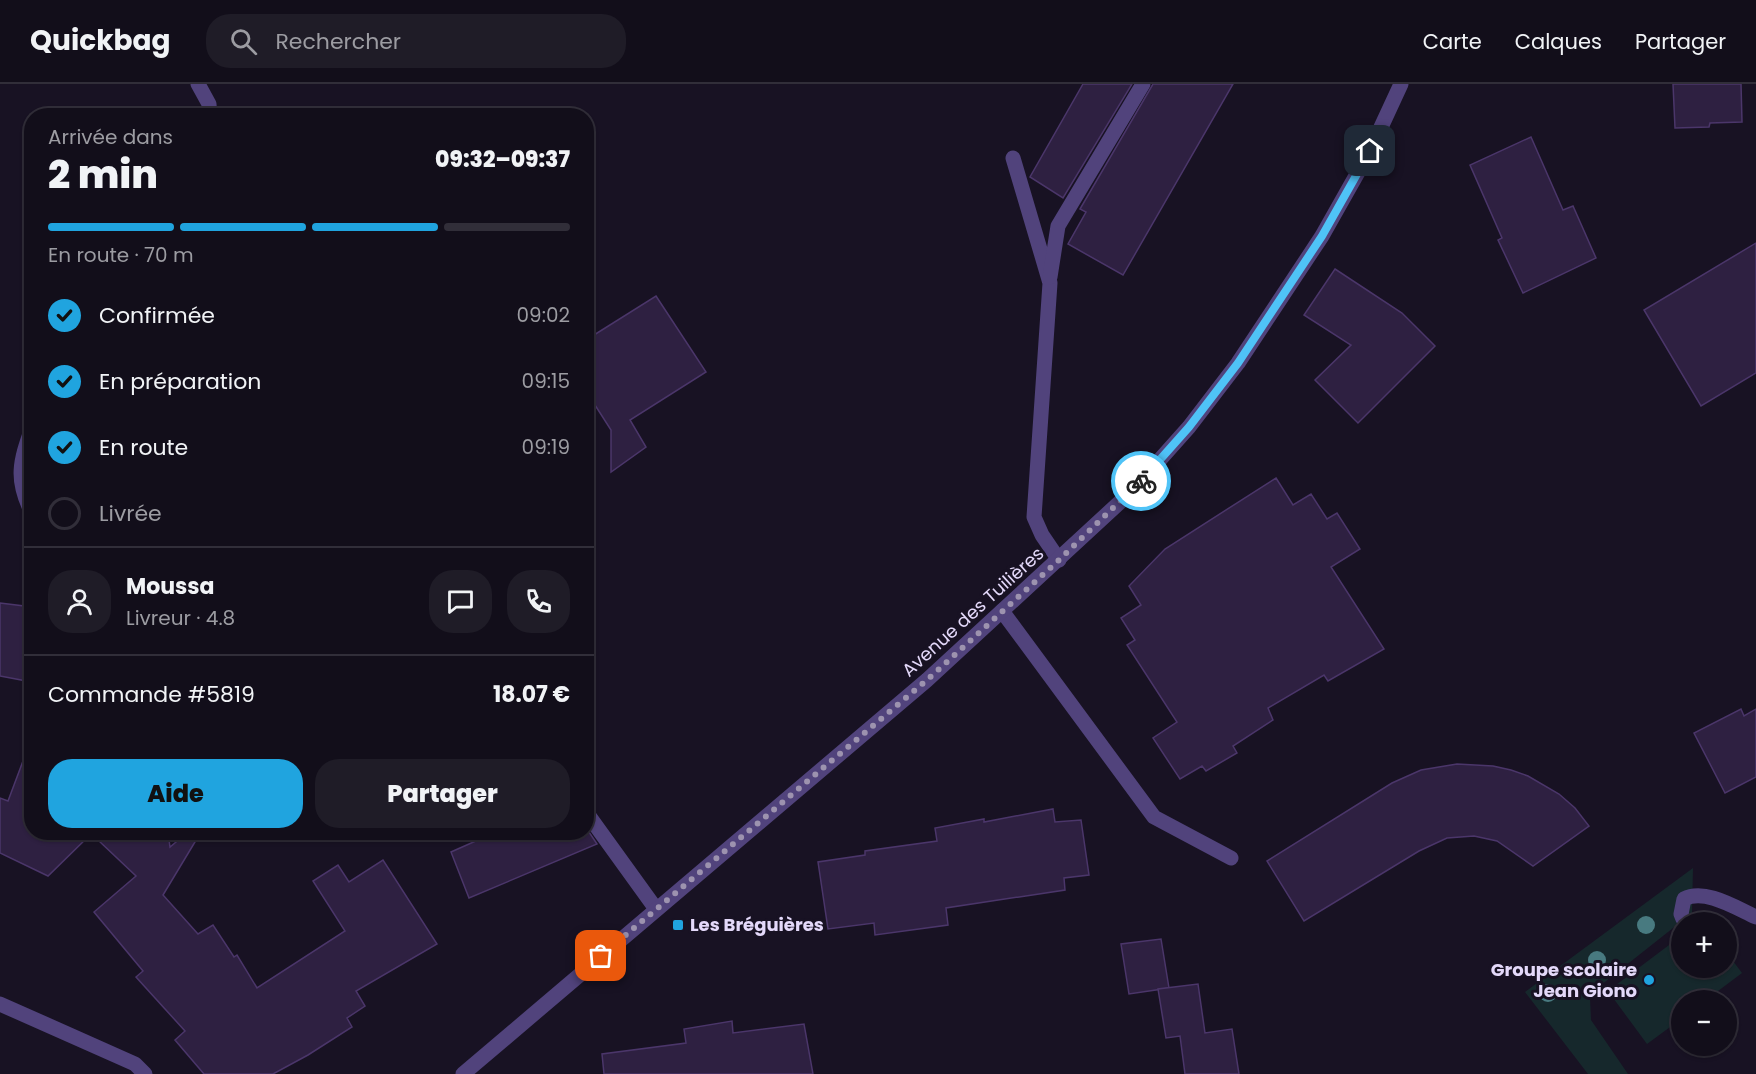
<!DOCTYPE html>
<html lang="fr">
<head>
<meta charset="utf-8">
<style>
	body { margin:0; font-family:Poppins,sans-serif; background:#1f1c27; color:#f1f3f6; height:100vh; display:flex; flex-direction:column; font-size:22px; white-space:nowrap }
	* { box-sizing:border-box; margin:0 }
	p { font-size:20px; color:#9c9ca2 }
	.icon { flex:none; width:33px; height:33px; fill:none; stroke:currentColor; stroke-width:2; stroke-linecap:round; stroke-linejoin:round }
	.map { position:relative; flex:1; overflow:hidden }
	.drawer { position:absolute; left:24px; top:24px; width:570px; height:732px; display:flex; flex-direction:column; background:#120e1a; border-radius:24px; box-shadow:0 2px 4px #0004,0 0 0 2px #312e39 }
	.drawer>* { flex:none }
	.tools { position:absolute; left:1671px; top:828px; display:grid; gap:12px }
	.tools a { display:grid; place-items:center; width:66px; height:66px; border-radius:50%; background:#120e1a; box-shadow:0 2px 4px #0004,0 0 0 2px #312e39; font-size:30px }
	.pin { position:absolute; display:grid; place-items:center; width:51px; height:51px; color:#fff; margin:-26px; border-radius:12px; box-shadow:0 3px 9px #0006 }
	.courier { position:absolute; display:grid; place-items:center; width:60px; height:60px; margin:-30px; border:4px solid #4fc3f7; border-radius:50%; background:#fff; color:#222; box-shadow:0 2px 8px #0007 }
	.headline em { font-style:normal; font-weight:800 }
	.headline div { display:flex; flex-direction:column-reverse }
	.headline { display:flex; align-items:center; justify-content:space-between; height:102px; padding:0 24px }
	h1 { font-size:39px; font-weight:800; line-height:45px }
	.bar { display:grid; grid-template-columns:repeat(4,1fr); gap:9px 6px; align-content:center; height:72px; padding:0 24px }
	.bar i { height:8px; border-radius:4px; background:#312e39 }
	.bar .active { background:#20a4df }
	.bar p { grid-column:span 4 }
	.line { display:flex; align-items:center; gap:15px; padding:0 24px; border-top:2px solid #312e39 }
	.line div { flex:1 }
	.round { display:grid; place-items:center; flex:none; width:63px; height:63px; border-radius:24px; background:#1f1c27 }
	ol { padding:0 24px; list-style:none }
	li { display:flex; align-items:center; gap:18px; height:66px }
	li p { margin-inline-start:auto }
	li .icon { padding:6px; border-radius:50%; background:#20a4df; color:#111; stroke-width:4 }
	li:last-child { color:#9c9ca2 }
	li i { width:33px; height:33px; border:3px solid #312e39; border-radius:50% }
	.primary-button { display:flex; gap:12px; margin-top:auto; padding:12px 24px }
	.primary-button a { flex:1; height:69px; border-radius:24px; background:#20a4df; color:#111; font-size:24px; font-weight:800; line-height:69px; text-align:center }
	.primary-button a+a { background:#1f1c27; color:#f1f3f6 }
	header { display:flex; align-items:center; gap:36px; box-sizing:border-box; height:84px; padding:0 30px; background:#120e1a; border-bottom:2px solid #312e39 }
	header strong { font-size:28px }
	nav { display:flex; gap:33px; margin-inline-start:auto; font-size:21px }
	.search { width:420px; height:54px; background:#1f1c27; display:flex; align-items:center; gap:15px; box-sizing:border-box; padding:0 21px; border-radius:24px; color:#9c9ca2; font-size:22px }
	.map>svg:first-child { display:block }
	.green { fill:#16282c }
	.building { fill:#2e2041; stroke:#4b366a; stroke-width:1.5 }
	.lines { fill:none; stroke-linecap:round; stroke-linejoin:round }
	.minor { stroke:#51437c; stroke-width:15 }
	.tree { fill:#487a80 }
	.done { stroke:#9d93af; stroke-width:6; stroke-dasharray:0 10.8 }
	.route { stroke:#4fc3f7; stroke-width:8 }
	.poi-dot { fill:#20a4df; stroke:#181223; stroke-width:2 }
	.labels { text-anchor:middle; stroke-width:6; stroke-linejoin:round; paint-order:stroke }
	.street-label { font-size:18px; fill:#e4d9fa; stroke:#181223 }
	.poi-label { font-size:18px; font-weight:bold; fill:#e4d9fa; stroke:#181223; text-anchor:start }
</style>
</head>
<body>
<header>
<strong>Quickbag</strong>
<div class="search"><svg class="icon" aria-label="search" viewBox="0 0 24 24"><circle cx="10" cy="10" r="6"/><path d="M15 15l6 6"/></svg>Rechercher</div>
<nav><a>Carte</a><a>Calques</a><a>Partager</a></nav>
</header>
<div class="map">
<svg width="1756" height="990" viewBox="0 0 1756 990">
	<rect width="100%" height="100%" fill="#181223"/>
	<g class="green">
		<polygon points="1693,784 1692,829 1596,905 1590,914 1591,936 1628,990 1588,990 1525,908"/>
		<polygon points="1681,852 1682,884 1726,884 1727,869 1742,889 1706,916 1682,916 1681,935 1647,960 1608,907"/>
	</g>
	<g class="building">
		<polygon points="1083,0 1132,0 1063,114 1030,93"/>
		<polygon points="1153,0 1233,0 1123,191 1068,160 1086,128 1080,125"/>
		<polygon points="1673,0 1741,0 1742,38 1710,39 1709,43 1675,44"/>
		<polygon points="1531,53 1563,126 1573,122 1596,174 1523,209 1498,156 1502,154 1470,81"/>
		<polygon points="1756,159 1756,289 1701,322 1644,226"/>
		<polygon points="1335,185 1402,229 1435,262 1358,339 1315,296 1351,261 1304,231"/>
		<polygon points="656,212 706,288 630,336 646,363 611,388 611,346 586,307 586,256"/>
		<polygon points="1276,394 1293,421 1311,410 1327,435 1337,429 1360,465 1331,483 1384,565 1328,597 1324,591 1268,624 1273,636 1233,662 1237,669 1206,687 1202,682 1180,695 1153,654 1177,638 1127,561 1135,556 1121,534 1141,521 1129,502 1165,465"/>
		<polygon points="0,519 32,523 32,598 0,592"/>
		<polygon points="1741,625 1744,632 1756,625 1756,693 1725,709 1694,649"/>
		<polygon points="29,661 32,661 32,748 93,748 48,792 0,769 0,714 8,717"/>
		<polygon points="1457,680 1493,682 1511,686 1528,692 1559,710 1575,724 1589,742 1533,782 1497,757 1474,752 1447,754 1419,767 1304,837 1267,777 1392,699 1421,686"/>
		<polygon points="1053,725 1055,738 1081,736 1089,791 1064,794 1065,806 946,824 948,841 875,851 874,839 828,845 818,778 865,771 865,767 937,757 935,744 984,735 984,738"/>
		<polygon points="188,748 201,748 163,811 198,850 213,841 234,873 237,871 257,904 345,847 313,797 338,781 349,798 383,776 437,860 356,907 365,922 347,934 352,943 308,971 273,990 204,990 175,956 185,947 136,893 143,887 94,828 136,792 98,756 169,756 170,763"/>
		<polygon points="496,748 589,748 597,760 469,814 451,768"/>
		<polygon points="1161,855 1169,904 1129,910 1121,860"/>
		<polygon points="1198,900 1205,949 1232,945 1239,990 1185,990 1180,952 1166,954 1158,905"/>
		<polygon points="732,937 733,949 804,940 813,990 604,990 602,970 686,959 684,945"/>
	</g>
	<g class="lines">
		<g class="minor">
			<polyline points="198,0 209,20 210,32"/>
			<polyline points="1013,74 1050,199 1034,433 1042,451 1059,476"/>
			<polyline points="1050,193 1058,142 1143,0"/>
			<path d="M32 344C20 378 15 395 32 429"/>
			<polyline points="1002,527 1154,733 1231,774"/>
			<polyline points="586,728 656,825"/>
			<path d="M1683 835 1681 830 1684 815C1705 804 1736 824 1756 833"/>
			<polyline points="0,920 135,980 145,990"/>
			<polyline points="463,990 927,596 1132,407 1189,343 1238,279 1322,152 1370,67 1401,0"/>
		</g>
	</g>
	<g class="tree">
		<circle cx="1646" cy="841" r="9"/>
		<circle cx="1597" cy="876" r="9"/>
		<circle cx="1548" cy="909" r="9"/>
	</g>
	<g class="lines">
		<polyline class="done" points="601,872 927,596 1059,476 1141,397"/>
		<polyline class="route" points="1141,397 1189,343 1238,279 1322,152 1370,67"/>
	</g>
	<g class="poi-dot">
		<rect x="672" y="835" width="12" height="12" rx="3"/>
		<circle cx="1649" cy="896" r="6"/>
	</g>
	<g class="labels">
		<g class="street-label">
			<text transform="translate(973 528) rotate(-42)" y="6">Avenue des Tuilières</text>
		</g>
		<g class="poi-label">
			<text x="690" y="847">Les Bréguières</text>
			<text x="1637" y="892" text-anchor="end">Groupe scolaire<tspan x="1637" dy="21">Jean Giono</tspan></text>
		</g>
	</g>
</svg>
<div class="tools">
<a>+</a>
<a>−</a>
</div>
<div class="pin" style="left:601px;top:872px;background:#ea580c"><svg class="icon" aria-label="bag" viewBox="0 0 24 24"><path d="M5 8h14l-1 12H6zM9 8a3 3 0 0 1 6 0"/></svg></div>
<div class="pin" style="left:1370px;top:67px;background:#1f2937"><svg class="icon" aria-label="home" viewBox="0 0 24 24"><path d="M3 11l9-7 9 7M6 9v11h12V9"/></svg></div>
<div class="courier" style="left:1141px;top:397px"><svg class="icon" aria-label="bike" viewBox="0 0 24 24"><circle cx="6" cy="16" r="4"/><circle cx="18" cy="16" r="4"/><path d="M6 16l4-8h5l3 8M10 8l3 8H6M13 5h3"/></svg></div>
<section class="drawer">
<div class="headline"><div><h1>2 min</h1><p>Arrivée dans</p></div><em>09:32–09:37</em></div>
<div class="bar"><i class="active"></i><i class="active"></i><i class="active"></i><i></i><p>En route · 70 m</p></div>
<ol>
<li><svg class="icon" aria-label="check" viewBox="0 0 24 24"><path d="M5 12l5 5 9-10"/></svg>Confirmée<p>09:02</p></li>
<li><svg class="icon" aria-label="check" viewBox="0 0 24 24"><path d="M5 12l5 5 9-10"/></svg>En préparation<p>09:15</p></li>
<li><svg class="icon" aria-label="check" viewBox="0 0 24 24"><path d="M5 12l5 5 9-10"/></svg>En route<p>09:19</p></li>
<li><i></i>Livrée</li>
</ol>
<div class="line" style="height:108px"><a class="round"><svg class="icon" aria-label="person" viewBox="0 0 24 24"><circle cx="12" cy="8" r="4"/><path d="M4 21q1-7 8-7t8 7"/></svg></a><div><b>Moussa</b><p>Livreur · 4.8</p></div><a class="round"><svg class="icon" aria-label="chat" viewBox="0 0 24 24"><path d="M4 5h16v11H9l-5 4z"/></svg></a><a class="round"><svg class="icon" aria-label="phone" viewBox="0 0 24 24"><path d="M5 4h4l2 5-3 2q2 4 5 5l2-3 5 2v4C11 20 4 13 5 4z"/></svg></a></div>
<div class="line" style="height:78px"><div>Commande #5819</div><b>18.07 €</b></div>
<div class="primary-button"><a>Aide</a><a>Partager</a></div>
</section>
</div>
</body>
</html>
